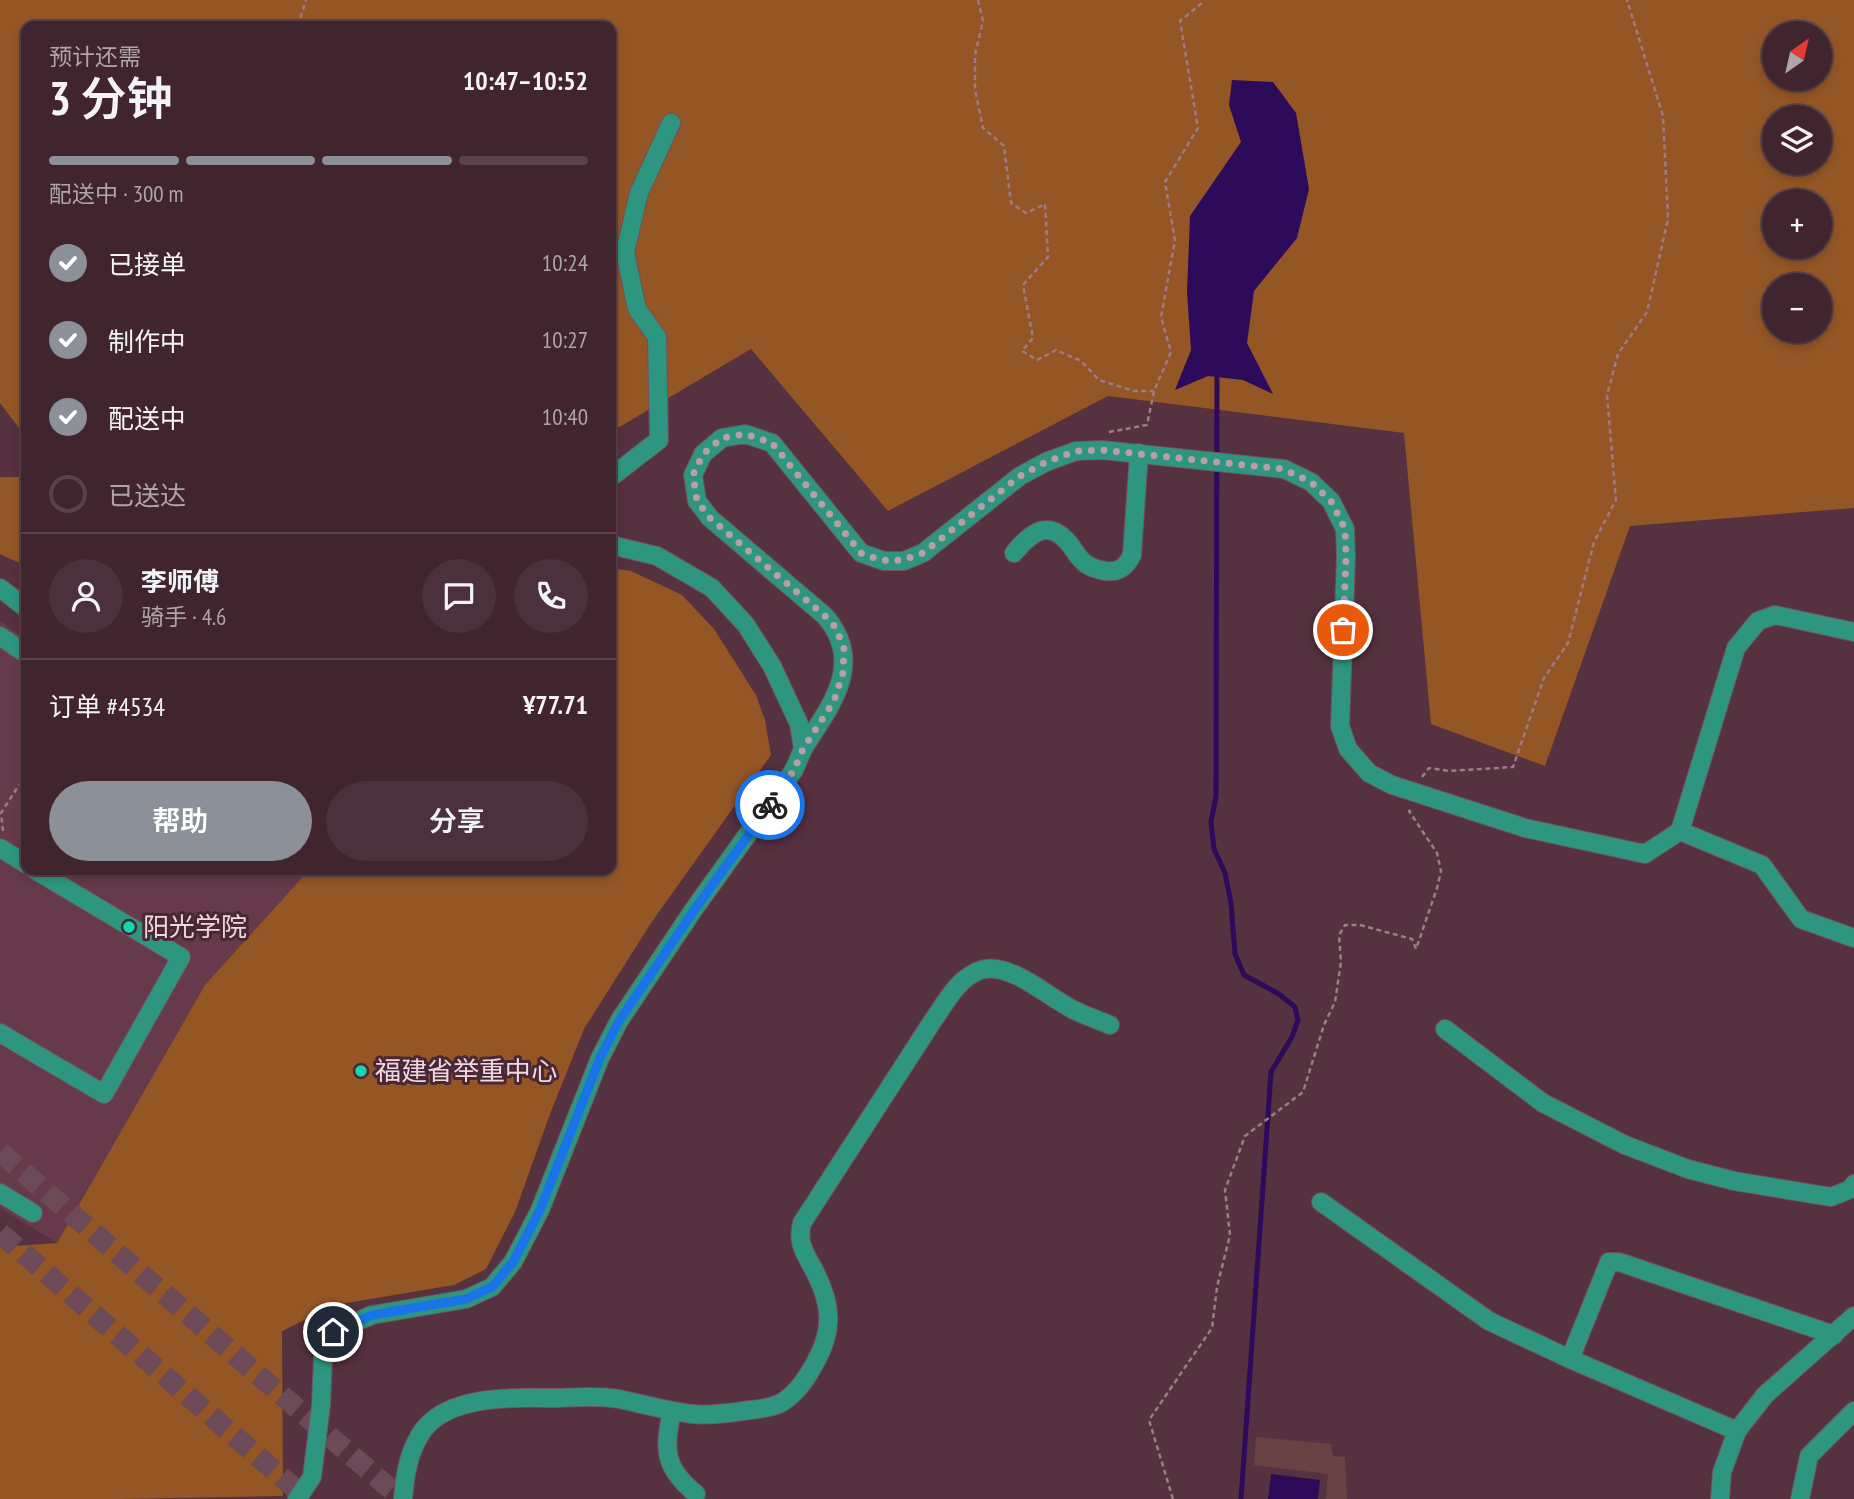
<!DOCTYPE html>
<html lang="zh">
<head>
<meta charset="utf-8">
<style>
	body { margin:0; font-family:"PT Sans Narrow","Noto Sans SC",sans-serif; background:#4b313b; color:#f1f3f6; height:100vh; display:flex; flex-direction:column; font-size:26px; white-space:nowrap }
	* { box-sizing:border-box; margin:0 }
	p { font-size:23px; color:#aea5aa }
	.icon { flex:none; width:38px; height:38px; fill:none; stroke:currentColor; stroke-width:2; stroke-linecap:round; stroke-linejoin:round }
	.map { position:relative; flex:1; overflow:hidden }
	.sheet { position:absolute; left:21px; top:21px; width:595px; height:854px; display:flex; flex-direction:column; background:#40252f; border-radius:14px; box-shadow:0 4px 10px #0003,0 0 0 2px #59424b }
	.sheet>* { flex:none }
	.needle { width:46px; rotate:34deg }
	.controls { position:absolute; left:1762px; top:21px; display:grid; gap:14px }
	.controls a { display:grid; place-items:center; width:70px; height:70px; border-radius:50%; background:#40252f; box-shadow:0 4px 10px #0003,0 0 0 2px #59424b; font-size:35px }
	.pin { position:absolute; display:grid; place-items:center; width:60px; height:60px; color:#fff; margin:-30px; border:4px solid #fff; border-radius:50%; box-shadow:0 2px 7px #0007 }
	.courier { position:absolute; display:grid; place-items:center; width:70px; height:70px; margin:-35px; border:5px solid #1a73e8; border-radius:50%; background:#fff; color:#222; box-shadow:0 2px 9px #0007 }
	.overview em { font-style:normal; font-weight:600 }
	.overview div { display:flex; flex-direction:column-reverse }
	.overview { display:flex; align-items:center; justify-content:space-between; height:119px; padding:0 28px }
	h1 { font-size:46px; font-weight:600; line-height:52px }
	.bar { display:grid; grid-template-columns:repeat(4,1fr); gap:10px 7px; align-content:center; height:84px; padding:0 28px }
	.bar i { height:9px; border-radius:5px; background:#59424b }
	.bar .on { background:#8c9099 }
	.bar p { grid-column:span 4 }
	.line { display:flex; align-items:center; gap:18px; padding:0 28px; border-top:2px solid #59424b }
	.line div { flex:1 }
	.round { display:grid; place-items:center; flex:none; width:74px; height:74px; border-radius:37px; background:#4b313b }
	ol { padding:0 28px; list-style:none }
	li { display:flex; align-items:center; gap:21px; height:77px }
	li p { margin-inline-start:auto }
	li .icon { padding:7px; border-radius:50%; background:#8c9099; color:#fff; stroke-width:4 }
	li:last-child { color:#aea5aa }
	li i { width:38px; height:38px; border:4px solid #59424b; border-radius:50% }
	.action { display:flex; gap:14px; margin-top:auto; padding:14px 28px }
	.action a { flex:1; height:80px; border-radius:42px; background:#8c9099; color:#fff; font-size:28px; font-weight:600; line-height:80px; text-align:center }
	.action a+a { background:#4b313b; color:#f1f3f6 }
	.map>svg:first-child { display:block }
	.built { fill:#663a4b }
	.green { fill:#945625; fill-rule:evenodd }
	.water { fill:#2d0a5a }
	.lines { fill:none; stroke-linecap:round; stroke-linejoin:round }
	.stream { stroke:#2d0a5a; stroke-width:5 }
	.building { fill:#6a4244 }
	.highway-tunnel { stroke:#6d4a57; stroke-width:21; stroke-dasharray:21 10; stroke-linecap:butt }
	.minor-casing { stroke:#724f5c; stroke-width:20 }
	.path { stroke:#9b7c87; stroke-width:2.5; stroke-dasharray:5 3.5; stroke-linecap:butt }
	.minor { stroke:#2e9680; stroke-width:18 }
	.done { stroke:#b99da7; stroke-width:7; stroke-dasharray:0 12.6 }
	.route { stroke:#1a73e8; stroke-width:9 }
	.poi-dot { fill:#13d5b3; stroke:#4a2735; stroke-width:2.5 }
	.labels { text-anchor:middle; stroke-width:6; stroke-linejoin:round; paint-order:stroke }
	.poi-label { font-size:26px; fill:#efd7df; stroke:#4a2735; text-anchor:start }
</style>
</head>
<body>
<div class="map">
<svg width="1854" height="1499" viewBox="0 0 1854 1499">
	<rect width="100%" height="100%" fill="#56313f"/>
	<polygon class="built" points="0,621 26,639 26,870 309,870 205,985 57,1243 0,1208"/>
	<g class="green">
		<path d="M0 0H1854V508L1630 526 1545 766 1431 724 1404 433 1108 396 888 511 751 349 611 432V26H26V437L0 403ZM1774 33H1820V79H1774ZM1774 117H1820V163H1774ZM1774 201H1820V247H1774ZM1774 285H1820V331H1774Z"/>
		<polygon points="0,477 26,477 26,566 0,554"/>
		<polygon points="611,568 631,571 682,595 714,629 756,695 765,720 771,755 651,923 584,1029 550,1114 515,1212 486,1269 454,1285 335,1305 282,1331 283,1496 120,1499 0,1499 0,1247 57,1243 205,985 309,870 611,870"/>
	</g>
	<g class="water">
		<polygon points="1232,80 1273,82 1296,113 1309,189 1297,238 1254,291 1247,343 1273,394 1243,380 1208,376 1175,390 1191,350 1187,292 1190,216 1241,142 1229,105"/>
		<polygon points="1271,1474 1320,1480 1318,1499 1268,1499"/>
	</g>
	<g class="lines">
		<polyline class="stream" points="1217,377 1216,796 1211,822 1214,849 1225,873 1231,903 1235,954 1244,975 1279,994 1295,1007 1298,1020 1292,1037 1271,1072 1241,1499"/>
	</g>
	<polygon class="building" points="1256,1437 1331,1444 1333,1456 1345,1457 1347,1499 1326,1499 1328,1474 1254,1465"/>
	<g class="lines">
		<g class="highway-tunnel">
			<polyline points="0,1152 402,1499"/>
			<polyline points="0,1233 307,1499"/>
		</g>
		<defs>
			<g id="minor">
				<polyline points="611,477 659,440 657,337 637,309 625,252 639,193 671,123"/>
				<path d="M1014 553C1032 531 1050 518 1071 546 1076 553 1079 559 1086 564 1092 568 1099 570 1106 571 1120 573 1127 565 1132 555L1139 453"/>
				<polyline points="0,588 26,608"/>
				<polyline points="0,636 26,654"/>
				<path d="M803 749C830 706 866 664 825 616L710 518 697 501 693 475 703 454 722 438 745 434 772 443 861 553 884 561H904L923 553 1020 476 1046 462 1076 451 1102 450 1284 469 1311 482 1331 501 1345 529 1346 557 1340 726 1348 749 1369 773 1392 785 1525 828 1645 854 1680 831 1736 648 1758 621 1775 615 1854 632"/>
				<polyline points="1680,831 1762,865 1801,919 1854,938"/>
				<polyline points="0,848 26,864"/>
				<polyline points="1445,1029 1543,1103 1625,1145 1688,1169 1734,1181 1831,1197 1851,1189 1854,1184"/>
				<polyline points="0,1033 104,1094 181,957 35,870"/>
				<polyline points="0,1193 33,1213"/>
				<polyline points="1321,1202 1489,1321 1570,1359 1737,1431"/>
				<polyline points="1570,1359 1609,1262 1619,1262 1834,1335"/>
				<path d="M672 1411C664 1449 663 1467 696 1494"/>
				<polyline points="297,1499 312,1477 321,1405 323,1358 333,1332 372,1315 466,1299 492,1287 513,1262 540,1210 600,1058 619,1021 694,909 794,770 803,749 799,724 772,666 746,625 712,588 657,556 611,545"/>
				<path d="M403 1499C405 1474 409 1449 424 1429 450 1396 512 1397 549 1398 572 1398 597 1395 619 1399 643 1404 667 1411 692 1414 710 1416 731 1413 750 1410 760 1409 771 1408 781 1403 796 1394 807 1378 815 1363 835 1328 831 1302 813 1268 804 1252 797 1242 802 1223L932 1022C945 1004 958 977 981 970 1010 961 1049 998 1074 1010 1086 1016 1098 1020 1110 1025"/>
				<polyline points="1720,1499 1722,1472 1737,1431 1765,1395 1854,1316"/>
				<polyline points="1800,1499 1809,1456 1854,1411"/>
			</g>
		</defs>
		<use href="#minor" class="minor-casing"/>
		<g class="path">
			<polyline points="978,0 983,21 975,55 975,90 983,128 1004,146 1011,203 1026,213 1045,204 1048,257 1023,285 1033,338 1022,351 1037,360 1056,350 1081,361 1099,380 1134,391 1154,391"/>
			<polyline points="298,26 306,0"/>
			<polyline points="1109,432 1147,425 1154,391 1171,352 1161,317 1175,240 1165,182 1198,128 1180,21 1202,3 1202,0"/>
			<polyline points="1422,777 1429,768 1449,771 1513,767 1544,678 1568,643 1594,542 1616,500 1607,395 1618,354 1647,312 1668,219 1663,116 1627,0"/>
			<polyline points="3,831 1,813 21,782 26,783"/>
			<polyline points="1173,1499 1149,1420 1212,1328 1217,1287 1230,1235 1225,1190 1245,1136 1303,1092 1324,1025 1335,1002 1341,962 1339,935 1345,925 1360,925 1412,939 1416,949 1437,888 1441,871 1437,853 1409,811 1411,810"/>
		</g>
		<use href="#minor" class="minor"/>
	</g>
	<g class="lines">
		<path class="done" d="M770 805 794 770 803 749 834 701 843 673 844 649 836 628 825 616 710 518 697 501 693 475 703 454 722 438 745 434 772 443 862 554C888 563 896 563 923 553L1020 476 1046 462 1076 451 1102 450 1283 469 1311 482 1331 501 1345 529 1346 557 1343 630"/>
		<polyline class="route" points="333,1332 372,1315 466,1299 492,1287 513,1262 540,1210 600,1058 619,1021 695,909 770,805"/>
	</g>
	<g class="poi-dot">
		<circle cx="129" cy="927" r="7"/>
		<circle cx="361" cy="1071" r="7"/>
	</g>
	<g class="labels">
		<g class="poi-label">
			<text x="143" y="936">阳光学院</text>
			<text x="375" y="1080">福建省举重中心</text>
		</g>
	</g>
</svg>
<div class="controls">
<a><svg class="needle" viewBox="-14 -14 28 28"><path d="M0-13l5 13h-10z" fill="#e53935"/><path d="M0 13l5-13h-10z" fill="#aea5aa"/></svg></a>
<a><svg class="icon" aria-label="layers" viewBox="0 0 24 24"><path d="M12 4l9 5-9 5-9-5zM3 14l9 5 9-5"/></svg></a>
<a>+</a>
<a>−</a>
</div>
<div class="pin" style="left:1343px;top:630px;background:#ea580c"><svg class="icon" aria-label="bag" viewBox="0 0 24 24"><path d="M5 8h14l-1 12H6zM9 8a3 3 0 0 1 6 0"/></svg></div>
<div class="pin" style="left:333px;top:1332px;background:#1f2937"><svg class="icon" aria-label="home" viewBox="0 0 24 24"><path d="M3 11l9-7 9 7M6 9v11h12V9"/></svg></div>
<div class="courier" style="left:770px;top:805px"><svg class="icon" aria-label="bike" viewBox="0 0 24 24"><circle cx="6" cy="16" r="4"/><circle cx="18" cy="16" r="4"/><path d="M6 16l4-8h5l3 8M10 8l3 8H6M13 5h3"/></svg></div>
<section class="sheet">
<div class="overview"><div><h1>3 分钟</h1><p>预计还需</p></div><em>10:47–10:52</em></div>
<div class="bar"><i class="on"></i><i class="on"></i><i class="on"></i><i></i><p>配送中 · 300 m</p></div>
<ol>
<li><svg class="icon" aria-label="check" viewBox="0 0 24 24"><path d="M5 12l5 5 9-10"/></svg>已接单<p>10:24</p></li>
<li><svg class="icon" aria-label="check" viewBox="0 0 24 24"><path d="M5 12l5 5 9-10"/></svg>制作中<p>10:27</p></li>
<li><svg class="icon" aria-label="check" viewBox="0 0 24 24"><path d="M5 12l5 5 9-10"/></svg>配送中<p>10:40</p></li>
<li><i></i>已送达</li>
</ol>
<div class="line" style="height:126px"><a class="round"><svg class="icon" aria-label="person" viewBox="0 0 24 24"><circle cx="12" cy="8" r="4"/><path d="M4 21q1-7 8-7t8 7"/></svg></a><div><b>李师傅</b><p>骑手 · 4.6</p></div><a class="round"><svg class="icon" aria-label="chat" viewBox="0 0 24 24"><path d="M4 5h16v11H9l-5 4z"/></svg></a><a class="round"><svg class="icon" aria-label="phone" viewBox="0 0 24 24"><path d="M5 4h4l2 5-3 2q2 4 5 5l2-3 5 2v4C11 20 4 13 5 4z"/></svg></a></div>
<div class="line" style="height:91px"><div>订单 #4534</div><b>¥77.71</b></div>
<div class="action"><a>帮助</a><a>分享</a></div>
</section>
</div>
</body>
</html>
